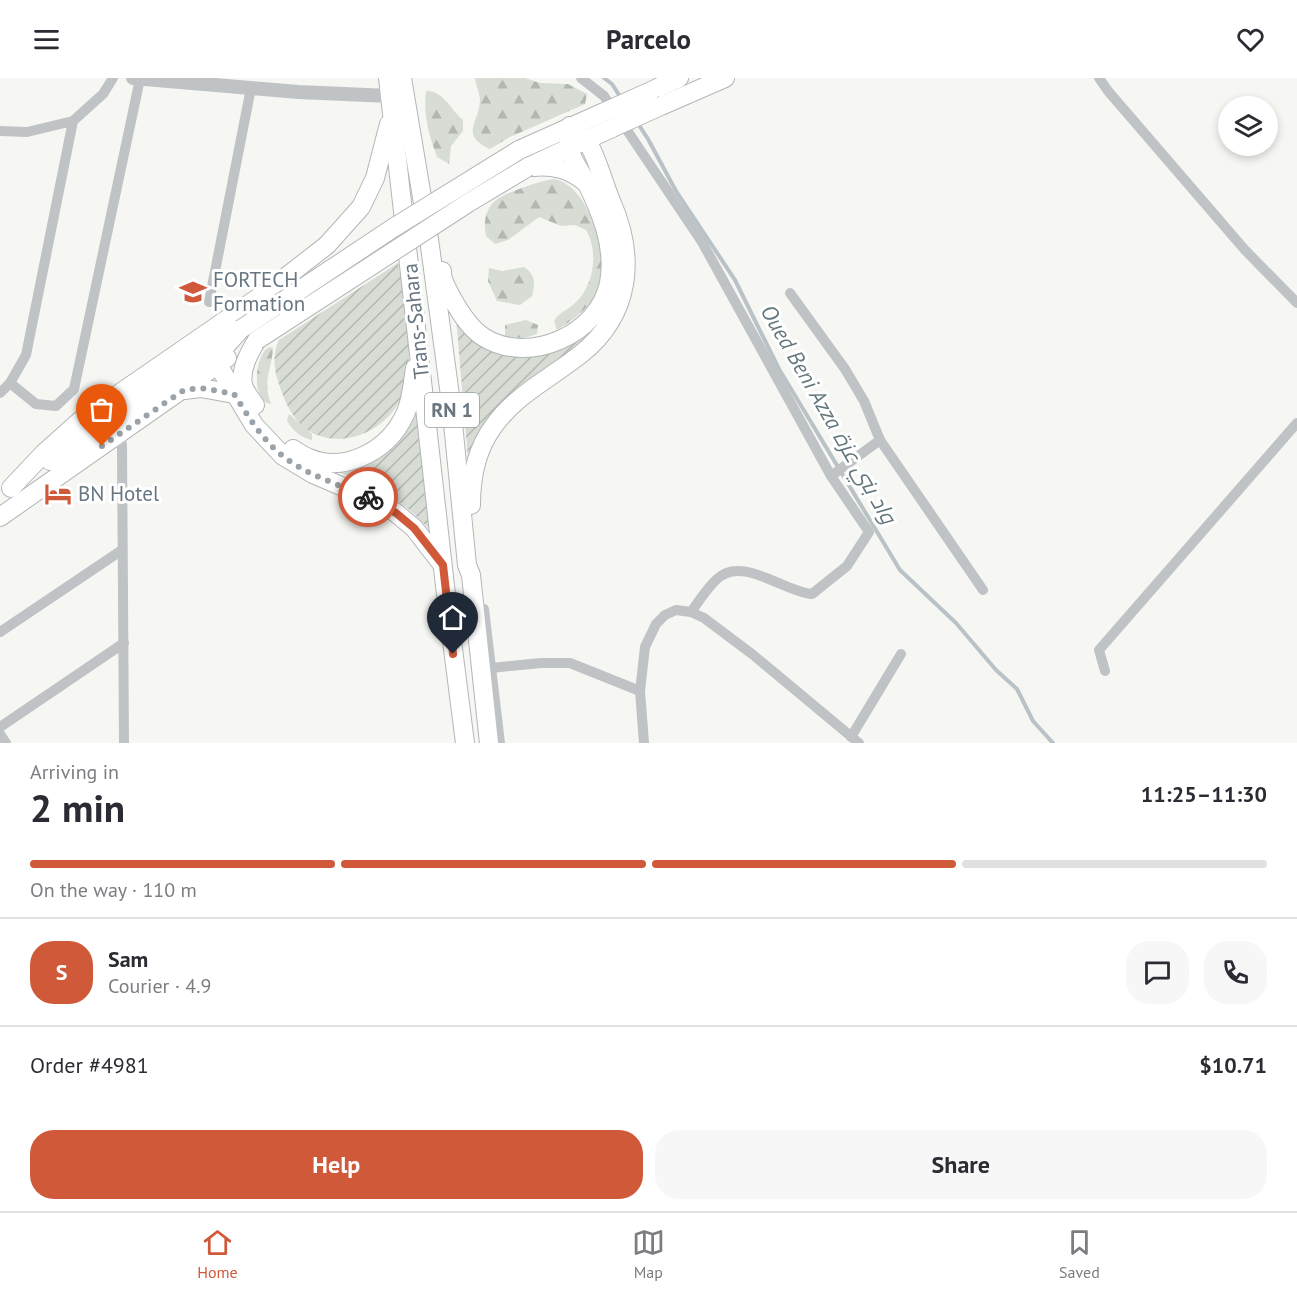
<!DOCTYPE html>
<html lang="en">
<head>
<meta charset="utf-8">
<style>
	body { margin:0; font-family:"PT Sans",Cairo,sans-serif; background:#f7f7f7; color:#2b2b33; height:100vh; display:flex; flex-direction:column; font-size:22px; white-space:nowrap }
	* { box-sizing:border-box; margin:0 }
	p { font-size:20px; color:#7c7c81 }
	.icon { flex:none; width:33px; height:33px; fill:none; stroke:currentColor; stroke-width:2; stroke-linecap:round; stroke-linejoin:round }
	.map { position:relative; height:665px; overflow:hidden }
	.side { display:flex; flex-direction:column; background:#fff; flex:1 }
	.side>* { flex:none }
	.controls { position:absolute; left:1218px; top:18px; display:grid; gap:12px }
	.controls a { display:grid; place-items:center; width:60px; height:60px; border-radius:50%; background:#fff; box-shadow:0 3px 9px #0003; font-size:30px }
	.pin { position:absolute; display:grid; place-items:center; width:51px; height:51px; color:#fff; margin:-62px -26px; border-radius:50% 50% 50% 0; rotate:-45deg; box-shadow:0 0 6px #0007 }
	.pin .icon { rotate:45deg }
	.courier { position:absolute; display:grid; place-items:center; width:60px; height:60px; margin:-30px; border:4px solid #d05939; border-radius:50%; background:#fff; color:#222; box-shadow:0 2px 8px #0007 }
	.summary em { font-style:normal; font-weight:800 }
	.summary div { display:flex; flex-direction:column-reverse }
	.summary { display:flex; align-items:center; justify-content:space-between; height:102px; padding:0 30px }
	h1 { font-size:39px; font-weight:800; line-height:45px }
	.bar { display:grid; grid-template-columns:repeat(4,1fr); gap:9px 6px; align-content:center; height:72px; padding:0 30px }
	.bar i { height:8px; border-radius:4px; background:#e1e1e2 }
	.bar .current { background:#d05939 }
	.bar p { grid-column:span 4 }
	.line { display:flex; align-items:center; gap:15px; padding:0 30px; border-top:2px solid #e1e1e2 }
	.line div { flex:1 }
	.round { display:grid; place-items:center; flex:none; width:63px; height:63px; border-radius:24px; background:#f7f7f7 }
	.button { display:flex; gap:12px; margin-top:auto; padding:12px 30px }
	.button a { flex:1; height:69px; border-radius:24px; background:#d05939; color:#fff; font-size:24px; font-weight:800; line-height:69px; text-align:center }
	.button a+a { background:#f7f7f7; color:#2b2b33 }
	header { display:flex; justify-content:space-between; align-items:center; height:78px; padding:0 30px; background:#fff; font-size:27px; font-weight:800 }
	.dock { display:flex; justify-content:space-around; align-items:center; height:84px; border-top:2px solid #e1e1e2; background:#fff; font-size:16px; color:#7c7c81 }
	.dock a { display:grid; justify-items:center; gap:3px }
	.dock .current { color:#d05939 }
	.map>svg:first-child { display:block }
	.forest { fill:url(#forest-firs) }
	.garden { fill:url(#garden-furrows) }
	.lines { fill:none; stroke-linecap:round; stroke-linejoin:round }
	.stream { stroke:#b9c2c6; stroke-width:4 }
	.trunk-casing { stroke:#b2b6b8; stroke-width:20 }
	.minor { stroke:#bfc3c6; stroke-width:10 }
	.tertiary { stroke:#bfc3c6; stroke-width:14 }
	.trunk { stroke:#fff; stroke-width:18 }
	.trunk-bridge-casing { stroke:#b2b6b8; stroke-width:20; stroke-linecap:butt }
	.trunk-bridge { stroke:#fff; stroke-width:18 }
	.done { stroke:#9aa3a9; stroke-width:6; stroke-dasharray:0 10.8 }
	.route { stroke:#d05939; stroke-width:8 }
	.labels { text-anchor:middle; stroke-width:6; stroke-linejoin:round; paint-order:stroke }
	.shield { fill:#fff; stroke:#959fa7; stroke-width:1.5 }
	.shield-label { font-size:20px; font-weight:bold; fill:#687681 }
	.poi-label { font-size:21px; fill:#687681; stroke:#fff; text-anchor:start }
	.street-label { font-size:21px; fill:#687681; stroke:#fff }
	.water-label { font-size:22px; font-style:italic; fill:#64777d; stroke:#fff }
</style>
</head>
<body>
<header><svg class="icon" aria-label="menu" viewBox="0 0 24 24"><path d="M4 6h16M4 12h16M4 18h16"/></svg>Parcelo<svg class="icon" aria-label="heart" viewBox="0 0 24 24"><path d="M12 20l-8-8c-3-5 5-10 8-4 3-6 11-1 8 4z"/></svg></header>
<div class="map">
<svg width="1297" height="665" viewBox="0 0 1297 665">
	<defs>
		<pattern id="forest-firs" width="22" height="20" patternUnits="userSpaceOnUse" patternTransform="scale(1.5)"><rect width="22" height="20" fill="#d7dcd4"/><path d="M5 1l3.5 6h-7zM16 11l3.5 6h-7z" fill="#b2b7b1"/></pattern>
		<pattern id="garden-furrows" width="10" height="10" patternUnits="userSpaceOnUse" patternTransform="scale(1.5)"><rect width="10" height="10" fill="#d7dcd4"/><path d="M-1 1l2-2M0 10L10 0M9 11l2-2" fill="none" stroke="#b2b7b1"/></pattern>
	</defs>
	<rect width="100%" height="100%" fill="#f6f6f3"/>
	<g class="forest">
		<path d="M475 0H525L540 5 568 6 587 16 585 26 510 59 490 71C459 57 479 45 480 23 480 16 476 8 475 0Z"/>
		<path d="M426 13C443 12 451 32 463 42V53L451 68 449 86 437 79C429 58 423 36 426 13Z"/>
		<path d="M554 101C592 108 613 188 595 218 587 232 570 244 557 252L554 243C559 234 568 232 575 225 594 208 599 174 586 152L575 147 561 148 539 139 508 162 495 166 486 158C484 146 484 136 492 126 501 115 540 103 554 101Z"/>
		<path d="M524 189C536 197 535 206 532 218L520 227 497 223 488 203 489 190 502 193Z"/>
		<polygon points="526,242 538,247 537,256 524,260 505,259 505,247"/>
		<path d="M269 269 273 270C272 291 262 302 271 326 251 324 254 277 269 269Z"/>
		<path d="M289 336 312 356V362C302 360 291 352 287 342Z"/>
	</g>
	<g class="garden">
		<path d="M580 73C595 105 614 137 620 171 625 206 608 243 582 266 561 283 536 296 515 314 494 333 479 354 468 381L456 239C463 247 468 256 477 262 492 273 512 276 530 274 577 268 613 240 618 190 621 152 595 108 579 74Z"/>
		<path d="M398 185C406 227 415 270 404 312 395 345 353 370 320 358 297 351 286 328 279 306 274 292 272 276 279 262Z"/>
		<path d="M417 332 436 461C406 417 362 405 316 384 330 384 359 387 372 383 393 378 411 351 417 332Z"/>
	</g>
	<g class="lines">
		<g class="stream">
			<polyline points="604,0 612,6 621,20"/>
			<polyline points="637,44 648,61 676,113 735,202 779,291 900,492 956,545 996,592 1017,611 1033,643 1053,665"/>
		</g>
		<defs>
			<g id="trunk">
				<polyline points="388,0 445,508 465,665"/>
				<polyline points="402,0 429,161 451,325 467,487 471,497 489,665"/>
				<polyline points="651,13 679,0"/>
				<polyline points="663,27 725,0"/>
				<polyline points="519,72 602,35"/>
				<polyline points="528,89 612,50"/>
				<path d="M533 89C553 87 569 91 585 104"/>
				<path d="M442 193C441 203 449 213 453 222 461 236 471 252 485 260 530 287 599 256 609 205 616 168 600 131 584 100 579 91 572 81 569 71 568 65 570 55 570 48"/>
				<polyline points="241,251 221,273 218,287 254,347 283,378 313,396 383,426 396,435 414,450 441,485"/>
				<polyline points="184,312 201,310 234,316"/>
				<path d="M255 327C251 321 245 314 243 307 240 291 249 275 257 262"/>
				<path d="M293 371C298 374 303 378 309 380 343 395 384 374 401 344 411 328 412 309 415 290"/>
				<polyline points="50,383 227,260"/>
				<polyline points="11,410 44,375 81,342 268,213 327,167 361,129 375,100 389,46"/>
				<path d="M471 427C471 399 476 372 493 349 515 317 551 300 581 276 631 236 636 179 611 123 603 104 598 81 587 63 584 58 576 53 570 48"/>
				<polyline points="0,439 227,280"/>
			</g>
		</defs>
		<use href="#trunk" class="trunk-casing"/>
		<g class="minor">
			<path d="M581 0 604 18 702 164 831 398 869 454 847 488 812 516C784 514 742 477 717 501 707 510 699 523 691 534"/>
			<polyline points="1099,0 1108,13 1245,172 1297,225"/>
			<polyline points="0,53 27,54 73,43"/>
			<polyline points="790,215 845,291 864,323 880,362 983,512"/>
			<polyline points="209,224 251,10"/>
			<polyline points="10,305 36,326 56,328 74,311 140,1"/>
			<polyline points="0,315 10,305 26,277 73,43 103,16 113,0"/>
			<polyline points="119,356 122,367 124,665"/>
			<polyline points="831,398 880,362"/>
			<polyline points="484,531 500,665"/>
			<polyline points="0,554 122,472"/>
			<polyline points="491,590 541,585 570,585 640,613"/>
			<polyline points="1105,593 1099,572 1297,345"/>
			<polyline points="0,649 124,565"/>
			<polyline points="0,656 6,665"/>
			<polyline points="851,659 901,576"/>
			<polyline points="644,665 640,613 645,569 656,546 665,537 676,532 691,534 704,540 752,576 859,665"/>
		</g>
		<polyline class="tertiary" points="133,0 298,14 390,18"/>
		<use href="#trunk" class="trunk"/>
		<defs>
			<g id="trunk-bridge">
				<polyline points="602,35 651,13"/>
				<polyline points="612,50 663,27"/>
				<polyline points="241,251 393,150 519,72"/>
				<polyline points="257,262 468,125 528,89"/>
			</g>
		</defs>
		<use href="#trunk-bridge" class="trunk-bridge-casing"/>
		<use href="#trunk-bridge" class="trunk-bridge"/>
	</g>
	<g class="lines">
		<path class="done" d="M102 368 184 312 201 310 234 316C248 338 263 363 284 379 309 398 340 407 368 419"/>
		<polyline class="route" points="368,419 396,435 414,450 443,487 453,576"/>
	</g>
	<defs>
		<symbol id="school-bare" viewBox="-9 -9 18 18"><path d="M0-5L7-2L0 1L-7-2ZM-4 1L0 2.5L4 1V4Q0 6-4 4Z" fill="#d05939" stroke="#fff" stroke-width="2.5" paint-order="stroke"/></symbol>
		<symbol id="hotel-bare" viewBox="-9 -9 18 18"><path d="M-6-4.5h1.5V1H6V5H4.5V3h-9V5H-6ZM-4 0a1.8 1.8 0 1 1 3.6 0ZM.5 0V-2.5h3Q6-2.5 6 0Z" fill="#d05939" stroke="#fff" stroke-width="2.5" paint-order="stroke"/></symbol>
	</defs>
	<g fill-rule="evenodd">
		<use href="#school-bare" x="174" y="195" width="38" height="38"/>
		<use href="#hotel-bare" x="39" y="397" width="38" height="38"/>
	</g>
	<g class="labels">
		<rect class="shield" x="425" y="315" width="54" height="34" rx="4.5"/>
		<g class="shield-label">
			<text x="452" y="339">RN 1</text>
		</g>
		<g class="poi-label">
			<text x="213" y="209">FORTECH<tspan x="213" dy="24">Formation</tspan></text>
			<text x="78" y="423">BN Hotel</text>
		</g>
		<g class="street-label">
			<text transform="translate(416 243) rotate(-96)" y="7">Trans-Sahara</text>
		</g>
		<g class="water-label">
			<text transform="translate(829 336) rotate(60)" y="8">Oued Beni Azza واد بني عزة</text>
		</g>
	</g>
</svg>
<div class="controls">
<a><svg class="icon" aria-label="layers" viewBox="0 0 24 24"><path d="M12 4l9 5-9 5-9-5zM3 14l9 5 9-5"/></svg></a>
</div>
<div class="pin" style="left:102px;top:368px;background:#ea580c"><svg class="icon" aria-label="bag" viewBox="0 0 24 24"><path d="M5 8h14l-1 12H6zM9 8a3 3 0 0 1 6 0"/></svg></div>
<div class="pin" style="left:453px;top:576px;background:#1f2937"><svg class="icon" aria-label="home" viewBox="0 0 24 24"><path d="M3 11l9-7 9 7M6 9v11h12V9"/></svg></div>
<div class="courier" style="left:368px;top:419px"><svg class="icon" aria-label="bike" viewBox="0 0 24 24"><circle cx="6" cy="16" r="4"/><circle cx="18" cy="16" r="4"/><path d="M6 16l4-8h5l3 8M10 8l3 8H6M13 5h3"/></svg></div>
</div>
<section class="side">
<div class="summary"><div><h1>2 min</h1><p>Arriving in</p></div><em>11:25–11:30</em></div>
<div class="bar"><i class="current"></i><i class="current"></i><i class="current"></i><i></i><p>On the way · 110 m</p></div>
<div class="line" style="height:108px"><b class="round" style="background:#d05939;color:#fff">S</b><div><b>Sam</b><p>Courier · 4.9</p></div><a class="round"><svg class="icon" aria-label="chat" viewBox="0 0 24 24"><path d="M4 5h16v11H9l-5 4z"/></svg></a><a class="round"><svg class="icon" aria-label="phone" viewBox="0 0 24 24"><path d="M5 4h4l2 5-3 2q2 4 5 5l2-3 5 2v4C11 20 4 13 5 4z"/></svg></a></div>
<div class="line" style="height:78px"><div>Order #4981</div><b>$10.71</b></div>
<div class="button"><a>Help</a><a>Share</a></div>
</section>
<nav class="dock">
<a class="current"><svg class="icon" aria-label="home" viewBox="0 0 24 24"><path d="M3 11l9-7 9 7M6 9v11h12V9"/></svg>Home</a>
<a><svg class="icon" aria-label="map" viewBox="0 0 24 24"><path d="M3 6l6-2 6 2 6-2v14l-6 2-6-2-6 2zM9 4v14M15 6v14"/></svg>Map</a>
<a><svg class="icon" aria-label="saved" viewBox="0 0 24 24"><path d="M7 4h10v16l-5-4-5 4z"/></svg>Saved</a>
</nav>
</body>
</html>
